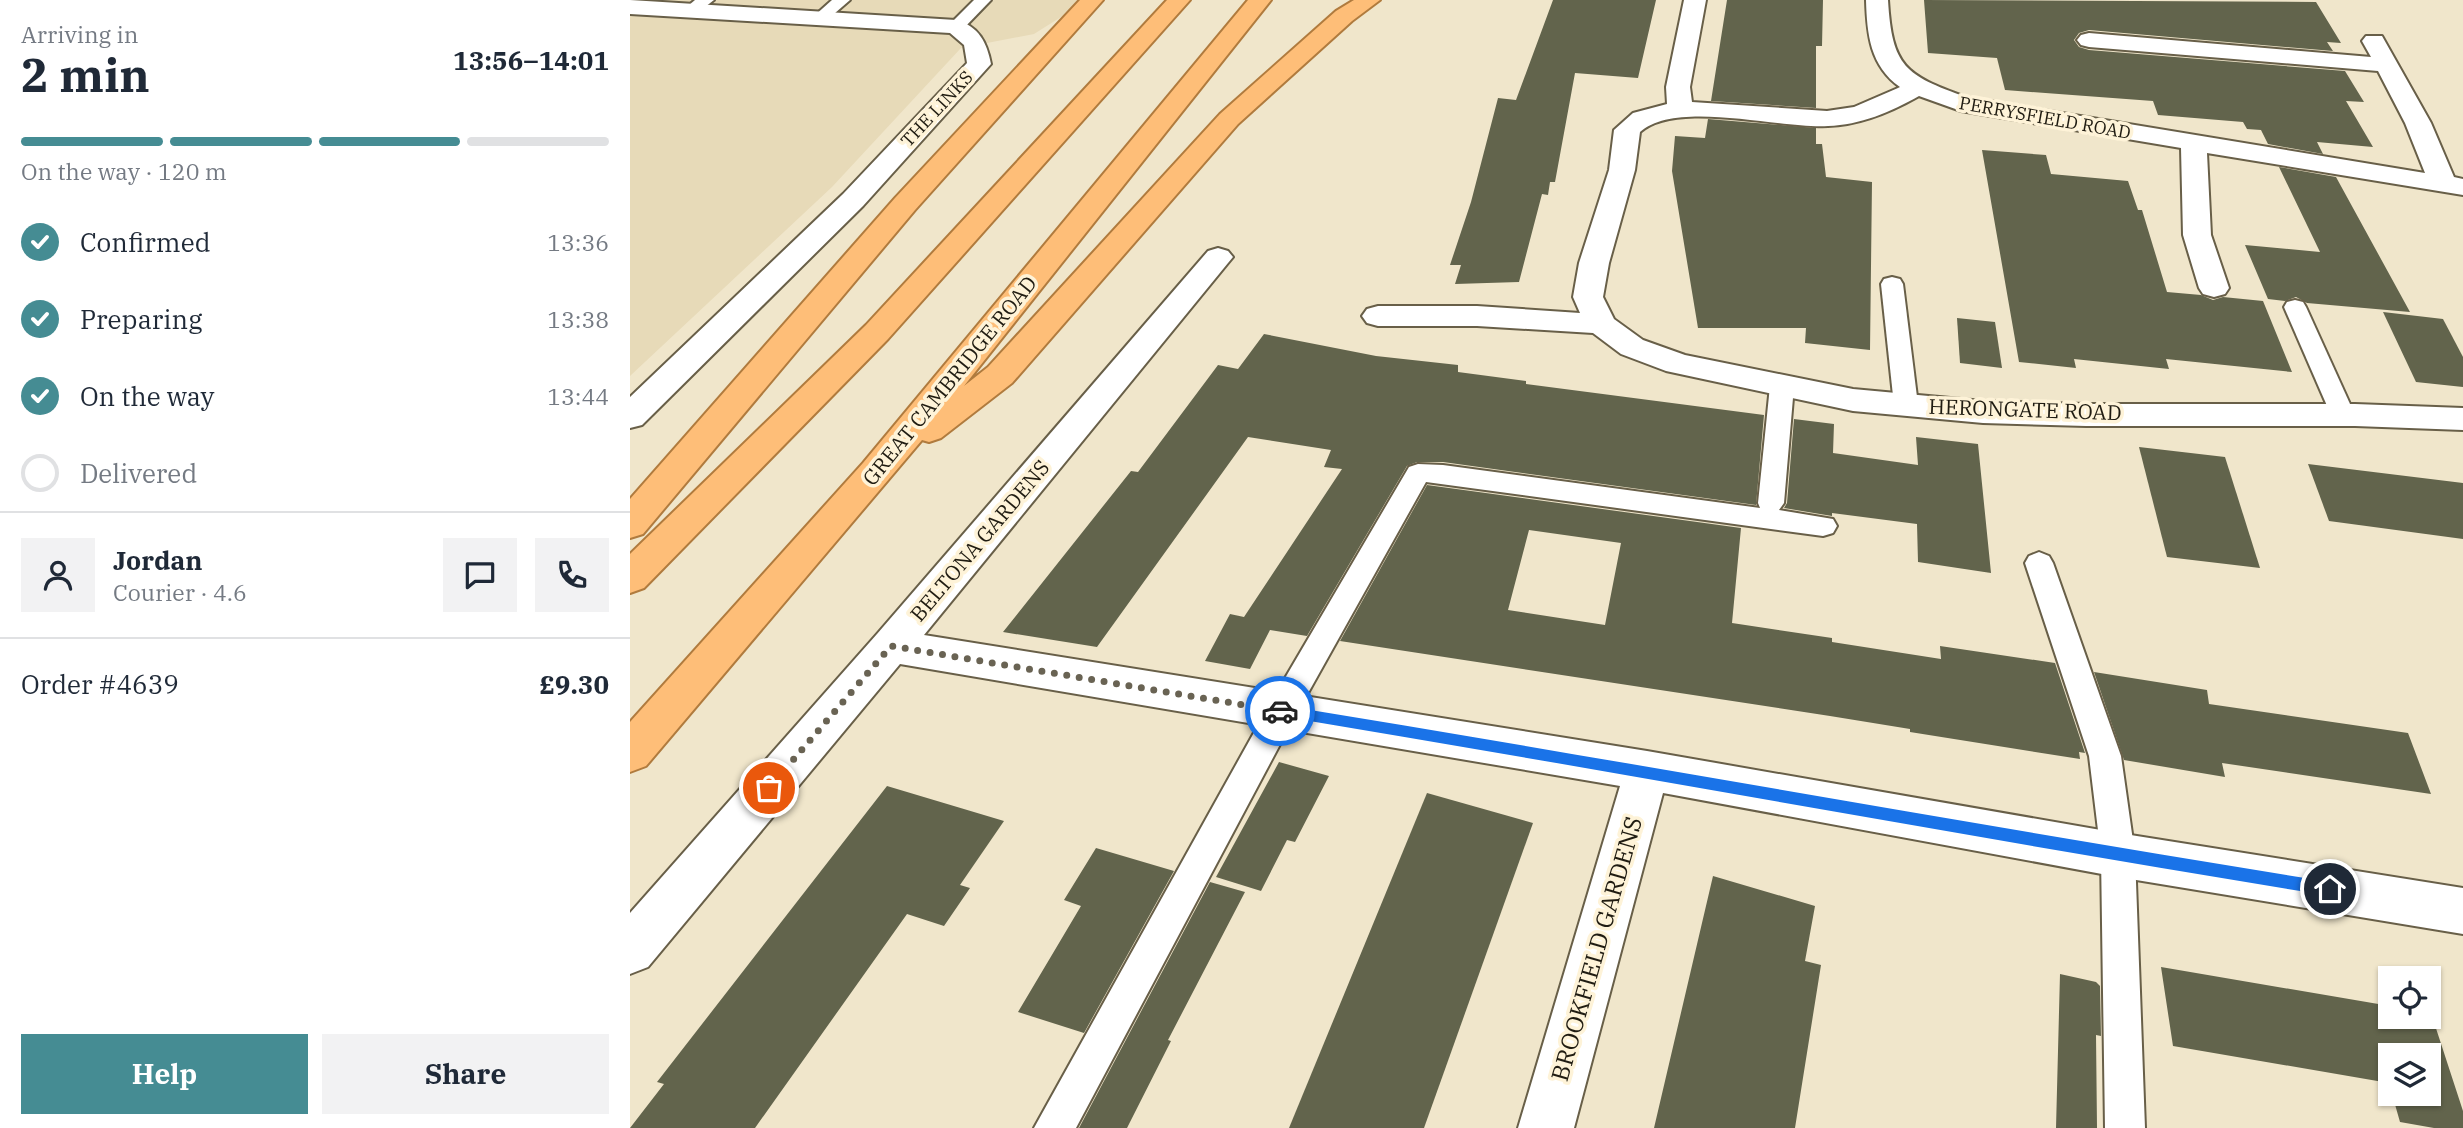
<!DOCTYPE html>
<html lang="en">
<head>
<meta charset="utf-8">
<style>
	body { margin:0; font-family:"IBM Plex Serif",serif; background:#f2f2f3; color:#1f2937; height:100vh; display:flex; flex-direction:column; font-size:26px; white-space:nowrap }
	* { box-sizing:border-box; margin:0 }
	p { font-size:23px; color:#747a83 }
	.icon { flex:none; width:38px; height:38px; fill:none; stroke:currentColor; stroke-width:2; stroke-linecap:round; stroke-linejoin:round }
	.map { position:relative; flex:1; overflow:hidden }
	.sheet { display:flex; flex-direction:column; background:#fff; width:630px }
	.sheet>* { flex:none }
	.buttons { position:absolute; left:1748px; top:966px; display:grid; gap:14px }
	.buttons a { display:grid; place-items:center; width:63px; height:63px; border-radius:0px; background:#fff; box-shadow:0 2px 5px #0004; font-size:35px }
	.pin { position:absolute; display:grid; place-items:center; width:60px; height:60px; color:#fff; margin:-30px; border:4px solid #fff; border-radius:50%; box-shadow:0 2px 7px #0007 }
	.courier { position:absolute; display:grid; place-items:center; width:70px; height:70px; margin:-35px; border:5px solid #1a73e8; border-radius:50%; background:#fff; color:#222; box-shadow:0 2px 9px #0007 }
	.overview em { font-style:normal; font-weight:700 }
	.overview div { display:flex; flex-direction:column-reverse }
	.overview { display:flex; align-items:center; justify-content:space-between; height:119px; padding:0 21px }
	h1 { font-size:46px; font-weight:700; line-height:52px }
	.bar { display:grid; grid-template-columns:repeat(4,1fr); gap:10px 7px; align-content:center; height:84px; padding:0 21px }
	.bar i { height:9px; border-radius:5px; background:#e0e1e3 }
	.bar .active { background:#458c93 }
	.bar p { grid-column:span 4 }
	.line { display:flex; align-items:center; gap:18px; padding:0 21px; border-top:2px solid #e0e1e3 }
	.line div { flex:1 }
	.round { display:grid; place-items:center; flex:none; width:74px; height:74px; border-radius:0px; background:#f2f2f3 }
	ol { padding:0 21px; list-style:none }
	li { display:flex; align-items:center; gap:21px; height:77px }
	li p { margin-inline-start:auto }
	li .icon { padding:7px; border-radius:50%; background:#458c93; color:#fff; stroke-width:4 }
	li:last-child { color:#747a83 }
	li i { width:38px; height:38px; border:4px solid #e0e1e3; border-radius:50% }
	.button { display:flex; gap:14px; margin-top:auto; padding:14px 21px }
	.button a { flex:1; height:80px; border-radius:0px; background:#458c93; color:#fff; font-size:28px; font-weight:700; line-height:80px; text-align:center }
	.button a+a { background:#f2f2f3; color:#1f2937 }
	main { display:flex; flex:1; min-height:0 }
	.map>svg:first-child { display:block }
	.built { fill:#e7dab8 }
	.building { fill:#62644c; fill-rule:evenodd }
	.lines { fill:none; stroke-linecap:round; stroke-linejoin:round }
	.service-casing { stroke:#685f48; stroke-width:4 }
	.minor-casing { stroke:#685f48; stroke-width:4 }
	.trunk-casing { stroke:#b07b3e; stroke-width:4 }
	.service { fill:#fff; fill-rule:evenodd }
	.minor { fill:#fff; fill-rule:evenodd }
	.trunk { fill:#febe78; fill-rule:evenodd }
	.route { fill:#1a73e8 }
	.done { stroke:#696353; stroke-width:7; stroke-dasharray:0 12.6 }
	.labels { text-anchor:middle; stroke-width:7; stroke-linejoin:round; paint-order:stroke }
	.far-street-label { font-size:18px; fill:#201c12; stroke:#fef3d8 }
	.street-label { font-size:21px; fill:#201c12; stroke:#fef3d8 }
	.near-street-label { font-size:24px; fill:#201c12; stroke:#fef3d8 }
</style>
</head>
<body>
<main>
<section class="sheet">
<div class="overview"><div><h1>2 min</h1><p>Arriving in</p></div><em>13:56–14:01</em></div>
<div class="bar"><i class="active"></i><i class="active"></i><i class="active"></i><i></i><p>On the way · 120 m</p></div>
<ol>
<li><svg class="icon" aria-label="check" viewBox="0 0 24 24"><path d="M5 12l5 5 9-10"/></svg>Confirmed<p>13:36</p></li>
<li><svg class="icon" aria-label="check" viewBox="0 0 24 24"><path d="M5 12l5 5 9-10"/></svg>Preparing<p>13:38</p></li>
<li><svg class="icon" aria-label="check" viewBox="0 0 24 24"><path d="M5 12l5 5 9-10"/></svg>On the way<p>13:44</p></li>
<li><i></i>Delivered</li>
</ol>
<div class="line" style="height:126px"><a class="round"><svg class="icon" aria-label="person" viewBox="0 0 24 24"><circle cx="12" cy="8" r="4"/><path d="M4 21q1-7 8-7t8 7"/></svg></a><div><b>Jordan</b><p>Courier · 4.6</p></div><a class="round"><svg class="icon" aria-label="chat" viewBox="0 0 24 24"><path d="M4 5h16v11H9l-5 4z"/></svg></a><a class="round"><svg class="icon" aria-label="phone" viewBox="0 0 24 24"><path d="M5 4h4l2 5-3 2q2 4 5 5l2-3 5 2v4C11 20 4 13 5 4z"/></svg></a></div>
<div class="line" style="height:91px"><div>Order #4639</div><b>£9.30</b></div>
<div class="button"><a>Help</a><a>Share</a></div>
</section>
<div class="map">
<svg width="1833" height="1128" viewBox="0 0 1833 1128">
	<rect width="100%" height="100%" fill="#f0e6cb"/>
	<polygon class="built" points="0,0 458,0 404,34 331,48 202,187 0,376"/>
	<g class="building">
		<polygon points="923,0 1026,0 1008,78 945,73 925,182 920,182 918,195 912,194 889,282 825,284 831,265 820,265 841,202 868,98 886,100"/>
		<polygon points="1097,0 1193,0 1192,46 1186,46 1186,108 1081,101"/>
		<polygon points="1294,0 1686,2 1711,43 1697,42 1703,51 1459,30 1449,33 1444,40 1449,47 1459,50 1715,71 1734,102 1716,101 1743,147 1687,142 1693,154 1638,144 1631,130 1617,129 1613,122 1528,115 1523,101 1375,90 1367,58 1298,53"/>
		<polygon points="1078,119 1186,128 1186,144 1192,144 1196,177 1242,182 1240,350 1175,343 1176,328 1068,328 1042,171 1045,136 1075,138"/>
		<polygon points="1352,150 1416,155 1421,174 1498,181 1508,210 1512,210 1537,292 1571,295 1583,300 1593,297 1633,301 1662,372 1536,359 1539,369 1444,359 1446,368 1389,362"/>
		<polygon points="1649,167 1706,177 1780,312 1677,303 1666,297 1655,301 1638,299 1615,245 1690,252"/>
		<polygon points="1753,312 1813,319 1833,357 1833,387 1786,382"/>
		<polygon points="1327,318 1365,322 1372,368 1330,363"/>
		<polygon points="634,334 746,356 828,365 828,372 896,381 896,384 1134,415 1126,505 813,462 787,462 777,466 677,636 640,630 620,669 575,661 600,614 614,617 712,469 694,467 701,450 618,437 467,647 373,632 501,471 508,472 588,365 608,369"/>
		<polygon points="1164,419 1204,424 1203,453 1288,465 1286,437 1348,444 1361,573 1288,562 1287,524 1202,513 1202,516 1154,508 1157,503"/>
		<polygon points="1509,447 1595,457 1630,568 1537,557"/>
		<polygon points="1678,464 1833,483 1833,539 1699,521"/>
		<path d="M797 485 1111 528 1102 623 1202 638V642L1311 659 1310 646 1425 663 1455 753 1449 752 1450 759 1280 732V729L1200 716 710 641ZM899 530 991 543 975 625 878 610Z"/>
		<polygon points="1464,672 1577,690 1579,704 1778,733 1801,794 1592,763 1595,777 1494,760"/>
		<polygon points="649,762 699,776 665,842 657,840 631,891 586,877"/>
		<polygon points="257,786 374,821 330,885 340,888 314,926 277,914 125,1128 0,1128 34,1084 27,1082"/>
		<polygon points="797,793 903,823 794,1128 659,1128"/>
		<polygon points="466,848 544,871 454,1033 388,1012 451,906 434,900"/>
		<polygon points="1083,876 1185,906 1175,961 1191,965 1165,1128 1024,1128"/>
		<polygon points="580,882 615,892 538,1040 541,1041 497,1128 449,1128"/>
		<polygon points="1531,967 1760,1006 1760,1017 1799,1017 1801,1013 1833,1111 1833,1128 1804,1128 1770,1122 1762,1094 1799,1094 1799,1055 1760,1055 1760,1089 1759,1083 1543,1046"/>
		<polygon points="1430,974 1466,982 1470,986 1471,1036 1466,1035 1467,1128 1426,1128"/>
	</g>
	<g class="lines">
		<defs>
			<g id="service">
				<polygon points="65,0 84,0 66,14 54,14 52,11"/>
				<polygon points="202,0 220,0 197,20 185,20 183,17"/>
				<polygon points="344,0 361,0 332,30 320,30 318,27 320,24"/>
				<polygon points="1262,277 1270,279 1273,284 1288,405 1285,411 1276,413 1267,411 1264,405 1251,284 1254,279"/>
				<polygon points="1665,300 1673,302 1676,307 1725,415 1722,421 1713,423 1704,421 1701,415 1654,307 1657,302"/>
				<polygon points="1152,378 1161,380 1164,386 1154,503 1149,510 1203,519 1207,526 1203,533 1193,536 796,482 663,720 446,1128 404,1128 641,702 779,467 788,464 813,465 1130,508 1128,503 1140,386 1143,380"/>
				<polygon points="1409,552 1419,556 1423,563 1491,756 1505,855 1515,1128 1475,1128 1471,855 1459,756 1395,563 1399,556"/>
			</g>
			<g id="minor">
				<path d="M0 0 326 20C349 26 357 43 361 64L233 206 12 425 0 428V397L213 194 337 63 334 45 320 33 0 14Z"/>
				<path d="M1054 0H1076L1060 87 1062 102 1197 111 1224 107 1268 88 1270 87C1240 66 1237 34 1236 0H1258C1262 67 1275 75 1336 97L1795 173 1775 123 1748 71 1459 47 1451 45 1447 40 1451 35 1459 33 1741 57 1732 41 1736 36H1752L1801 123 1824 177 1833 179V195L1577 153 1581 235 1599 288 1595 294 1584 297 1573 294 1569 288 1553 235 1551 148 1331 111 1289 96C1261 112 1230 125 1198 126 1150 129 1046 99 1010 132L1005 170 979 263 973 297 984 319 1013 340 1055 355 1223 389 1353 401 1456 404H1725L1833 408V430L1725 426H1456L1353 423 1223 411 1036 371 991 354 963 333 847 326H748L737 323 732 316 737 309 748 306H847L950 313 943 297 949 263 979 170 984 130 1003 113 1037 104 1036 87Z"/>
				<polygon points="588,248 598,251 603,257 598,263 294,635 1017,751 1488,833 1833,888 1833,934 1488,877 1033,793 944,1128 888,1128 990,786 270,664 18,967 0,974 0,913 247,634 578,251"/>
			</g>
			<g id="trunk">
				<polygon points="450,0 473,0 285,210 13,534 0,538 0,499 265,198"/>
				<polygon points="537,0 560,0 258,339 14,588 0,593 0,554 236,325"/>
				<polygon points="618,0 641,0 334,386 358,367 590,114 706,11 724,0 750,0 722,21 608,124 382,383 311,438 299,442 292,440 16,766 0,772 0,722 233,463"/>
			</g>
		</defs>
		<use href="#service" class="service-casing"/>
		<use href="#minor" class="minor-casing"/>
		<use href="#trunk" class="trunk-casing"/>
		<use href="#service" class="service"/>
		<use href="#minor" class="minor"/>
		<use href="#trunk" class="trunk"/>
	</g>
	<path class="route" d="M650 705C1000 762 1350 826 1700 882L1707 889 1700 896C1350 839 1000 774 650 716L644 711Z"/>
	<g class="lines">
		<polyline class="done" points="139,788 261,646 650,711"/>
	</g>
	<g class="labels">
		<g class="far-street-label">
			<text transform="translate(307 109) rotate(-47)" y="6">THE LINKS</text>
			<text transform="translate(1415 118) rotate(10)" y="6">PERRYSFIELD ROAD</text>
		</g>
		<g class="street-label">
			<text transform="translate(320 381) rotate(-51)" y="7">GREAT CAMBRIDGE ROAD</text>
			<text transform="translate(1395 410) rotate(2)" y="7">HERONGATE ROAD</text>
			<text transform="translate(350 541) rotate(-50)" y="7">BELTONA GARDENS</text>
		</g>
		<g class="near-street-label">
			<text transform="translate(967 949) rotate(-74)" y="8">BROOKFIELD GARDENS</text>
		</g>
	</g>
</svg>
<div class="buttons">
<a><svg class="icon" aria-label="locate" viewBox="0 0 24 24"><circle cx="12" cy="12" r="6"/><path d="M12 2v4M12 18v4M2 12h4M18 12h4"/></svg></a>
<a><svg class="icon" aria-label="layers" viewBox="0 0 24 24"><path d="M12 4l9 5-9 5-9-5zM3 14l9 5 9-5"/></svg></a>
</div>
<div class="pin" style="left:139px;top:788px;background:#ea580c"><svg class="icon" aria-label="bag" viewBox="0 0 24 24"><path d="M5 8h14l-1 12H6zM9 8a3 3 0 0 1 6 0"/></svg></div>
<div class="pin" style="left:1700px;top:889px;background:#1f2937"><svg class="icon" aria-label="home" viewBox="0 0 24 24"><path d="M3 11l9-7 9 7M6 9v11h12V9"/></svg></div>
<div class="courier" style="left:650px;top:711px"><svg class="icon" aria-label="car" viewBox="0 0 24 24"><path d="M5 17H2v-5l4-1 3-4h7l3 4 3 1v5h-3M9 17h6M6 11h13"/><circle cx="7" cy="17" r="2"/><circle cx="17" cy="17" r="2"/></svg></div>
</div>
</main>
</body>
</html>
